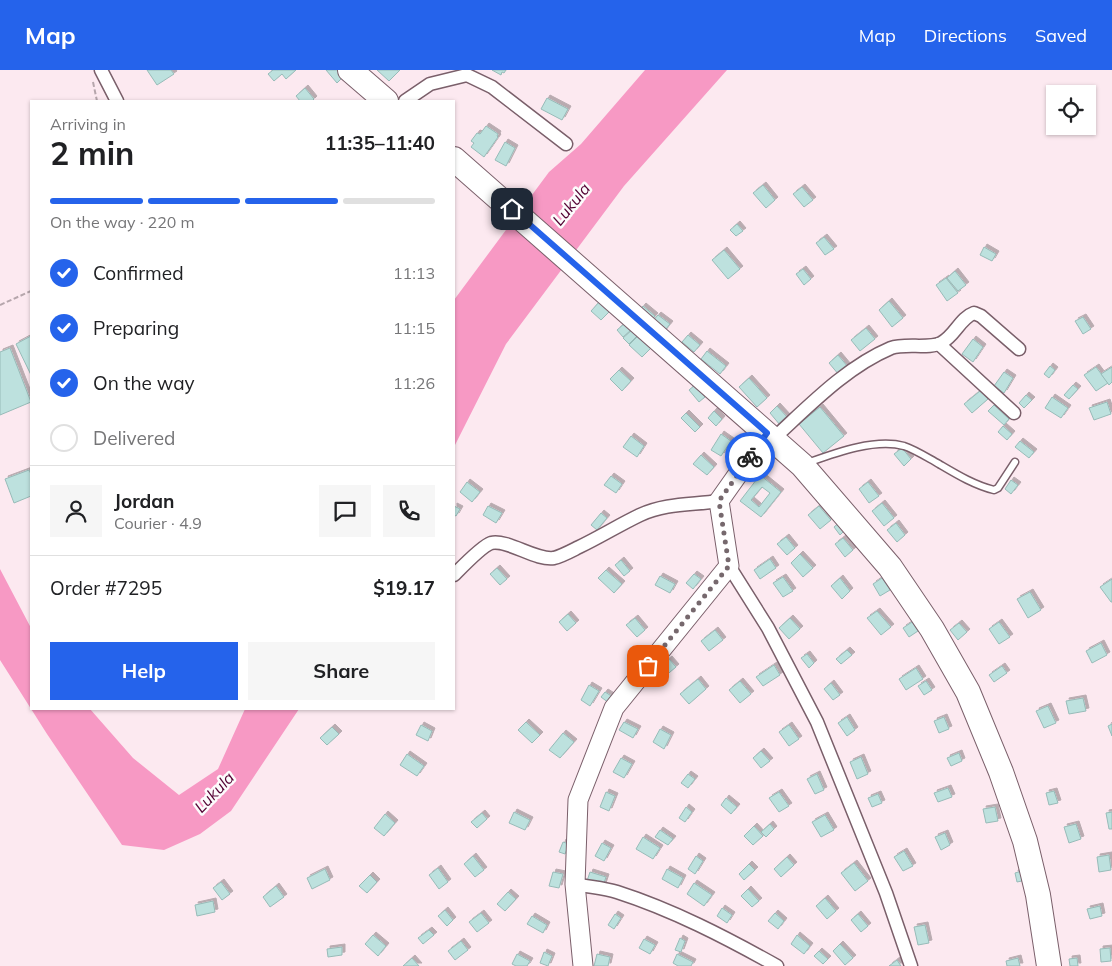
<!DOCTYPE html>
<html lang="en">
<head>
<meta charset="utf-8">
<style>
	body { margin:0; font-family:Mulish,sans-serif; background:#f6f6f6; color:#202124; height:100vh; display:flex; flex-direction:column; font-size:19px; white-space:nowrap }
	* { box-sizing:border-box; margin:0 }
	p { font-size:16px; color:#757577 }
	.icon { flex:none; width:28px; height:28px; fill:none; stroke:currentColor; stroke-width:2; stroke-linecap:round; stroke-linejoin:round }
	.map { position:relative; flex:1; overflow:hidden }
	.sheet { position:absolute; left:30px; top:30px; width:425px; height:610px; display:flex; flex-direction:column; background:#fff; border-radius:0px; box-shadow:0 1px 4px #0004 }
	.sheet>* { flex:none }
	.tools { position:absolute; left:1046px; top:15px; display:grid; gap:10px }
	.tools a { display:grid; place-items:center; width:50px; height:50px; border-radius:0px; background:#fff; box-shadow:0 1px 4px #0004; font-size:25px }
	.pin { position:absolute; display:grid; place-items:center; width:42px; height:42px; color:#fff; margin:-21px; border-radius:10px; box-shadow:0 2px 8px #0006 }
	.courier { position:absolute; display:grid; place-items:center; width:50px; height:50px; margin:-25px; border:4px solid #2563eb; border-radius:50%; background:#fff; color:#222; box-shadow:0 1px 6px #0007 }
	.overview em { font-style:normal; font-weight:700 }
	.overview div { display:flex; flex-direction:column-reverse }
	.overview { display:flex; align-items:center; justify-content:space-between; height:85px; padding:0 20px }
	h1 { font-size:32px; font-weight:700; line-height:38px }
	.bar { display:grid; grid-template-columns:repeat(4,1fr); gap:8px 5px; align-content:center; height:60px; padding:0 20px }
	.bar i { height:6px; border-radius:4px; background:#e0e0e0 }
	.bar .active { background:#2563eb }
	.bar p { grid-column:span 4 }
	.line { display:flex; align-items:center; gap:12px; padding:0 20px; border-top:1px solid #e0e0e0 }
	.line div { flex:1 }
	.round { display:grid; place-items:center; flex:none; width:52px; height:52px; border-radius:0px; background:#f6f6f6 }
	ol { padding:0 20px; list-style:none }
	li { display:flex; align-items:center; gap:15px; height:55px }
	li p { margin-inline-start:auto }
	li .icon { padding:5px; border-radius:50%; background:#2563eb; color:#fff; stroke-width:4 }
	li:last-child { color:#757577 }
	li i { width:28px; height:28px; border:2px solid #e0e0e0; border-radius:50% }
	.button { display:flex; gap:10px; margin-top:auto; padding:10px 20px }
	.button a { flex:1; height:58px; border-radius:0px; background:#2563eb; color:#fff; font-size:20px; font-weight:700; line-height:58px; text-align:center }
	.button a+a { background:#f6f6f6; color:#202124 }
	header { display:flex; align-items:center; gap:30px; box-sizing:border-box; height:70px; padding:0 25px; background:#2563eb; color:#fff }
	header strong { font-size:24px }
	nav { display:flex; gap:28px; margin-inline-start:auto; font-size:18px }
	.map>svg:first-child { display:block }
	.water { fill:#f799c4 }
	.building { fill:#bde1de; stroke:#97bbb8; fill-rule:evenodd; filter:url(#shadow) }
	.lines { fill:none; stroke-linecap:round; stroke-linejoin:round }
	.lane-casing { stroke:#7a5f6a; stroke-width:9 }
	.street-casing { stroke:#7a5f6a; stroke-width:15 }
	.secondary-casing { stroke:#7a5f6a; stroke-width:21 }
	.highway-casing { stroke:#7a5f6a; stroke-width:26 }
	.path { stroke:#b6a6ac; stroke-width:2; stroke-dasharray:5 2.5; stroke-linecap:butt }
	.lane { stroke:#fff; stroke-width:6 }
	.street { stroke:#fff; stroke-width:12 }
	.secondary { stroke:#fff; stroke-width:19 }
	.highway { stroke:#fff; stroke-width:24 }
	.done { stroke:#76686d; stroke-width:5; stroke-dasharray:0 9 }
	.route { stroke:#2563eb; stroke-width:6 }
	.labels { text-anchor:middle; stroke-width:5; stroke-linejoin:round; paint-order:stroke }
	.water-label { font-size:16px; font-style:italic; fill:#530032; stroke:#fcfcfc }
</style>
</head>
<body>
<header>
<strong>Map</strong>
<nav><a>Map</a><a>Directions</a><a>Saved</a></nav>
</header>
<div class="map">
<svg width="1112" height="896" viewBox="0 0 1112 896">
	<defs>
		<filter id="shadow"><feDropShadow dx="3" dy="-3" stdDeviation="0" flood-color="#0004"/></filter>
	</defs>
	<rect width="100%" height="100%" fill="#fce9f0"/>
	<g class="water">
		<polygon points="645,0 727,0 624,116 506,274 454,377 454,230 549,102 581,74"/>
		<polygon points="0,499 31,558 31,639 90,639 133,688 179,725 218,699 245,639 299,639 231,741 200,764 164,780 122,775 47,664 0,590"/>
	</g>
	<g class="building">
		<polygon points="147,0 171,0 174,4 157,15"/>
		<polygon points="273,0 296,0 286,9 282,4 274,11 268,4"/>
		<polygon points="326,0 339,0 344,6 337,13"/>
		<polygon points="377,0 400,0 389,11"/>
		<polygon points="492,0 506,0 504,3 502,2 501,5"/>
		<polygon points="305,18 314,29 312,31 300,31 296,26"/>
		<polygon points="547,28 568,39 562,50 541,39"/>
		<polygon points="486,56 498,64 497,66 498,67 484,87 471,77 474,73 471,71 477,63 480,64"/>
		<polygon points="505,72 515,78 506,96 495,90"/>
		<polygon points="763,115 775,130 766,138 753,123"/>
		<polygon points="802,117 813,130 804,137 793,124"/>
		<polygon points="737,154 743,161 736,166 730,160"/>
		<polygon points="824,167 834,179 825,185 816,173"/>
		<polygon points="984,177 996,184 992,191 980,185"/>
		<polygon points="724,180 740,199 728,209 712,190"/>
		<polygon points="803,199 811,209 804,215 796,204"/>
		<polygon points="955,201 966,215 958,221 947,208"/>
		<polygon points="946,208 958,223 947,231 936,215"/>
		<polygon points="600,231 610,241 601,250 591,241"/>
		<polygon points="889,231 903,248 892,257 879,240"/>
		<polygon points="643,236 655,246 649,253 637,243"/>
		<polygon points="658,245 670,254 662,264 650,254"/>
		<polygon points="1083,247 1091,259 1083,264 1075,251"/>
		<polygon points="625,253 631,260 623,267 617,260"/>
		<polygon points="866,258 875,269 860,281 851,270"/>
		<polygon points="633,259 639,264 629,274 623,268"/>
		<polygon points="640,264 653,276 642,287 629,275"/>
		<polygon points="688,265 700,275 694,282 682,272"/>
		<polygon points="31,266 31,305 16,274"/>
		<polygon points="973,269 983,277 973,292 962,284"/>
		<polygon points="10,278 31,332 0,345 0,282"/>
		<polygon points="707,281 726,296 720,304 701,289"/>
		<polygon points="838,285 848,297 839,305 829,293"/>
		<polygon points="1050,296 1055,300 1049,308 1044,304"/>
		<polygon points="1096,297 1108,313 1096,321 1084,305"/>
		<polygon points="1112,297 1112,312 1109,315 1101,304"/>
		<polygon points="619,300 631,311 622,321 610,309"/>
		<polygon points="1004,302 1013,308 1004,323 994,316"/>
		<polygon points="749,308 767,328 757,337 739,317"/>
		<polygon points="695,315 705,327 699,332 689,320"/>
		<polygon points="1073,315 1078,319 1069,329 1064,325"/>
		<polygon points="980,321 988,329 972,343 964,334"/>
		<polygon points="1026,325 1032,330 1024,338 1019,333"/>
		<polygon points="1052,327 1068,338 1061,348 1045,338"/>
		<polygon points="1107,332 1111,344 1094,350 1089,338"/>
		<polygon points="994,335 1009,349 1004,355 988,341"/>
		<polygon points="777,336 788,348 780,355 770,343"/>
		<polygon points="820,337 844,366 823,383 799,354"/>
		<polygon points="714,341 722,349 716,356 708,348"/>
		<polygon points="686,343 700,357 695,362 681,348"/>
		<polygon points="1003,356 1012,364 1007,370 998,362"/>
		<polygon points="721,364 731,371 721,386 711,380"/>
		<polygon points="631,366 644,376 637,387 623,377"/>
		<polygon points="1020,371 1034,382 1029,388 1015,377"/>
		<polygon points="902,378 911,389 904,396 894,384"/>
		<polygon points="701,385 714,397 707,405 693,394"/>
		<polygon points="29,400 31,404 31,426 14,433 5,409"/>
		<path d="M760 405 781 422 761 447 740 431ZM762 417 770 423 759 437 751 430Z"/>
		<polygon points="611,406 622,414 616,423 604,415"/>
		<polygon points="1011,410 1018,415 1011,424 1005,419"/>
		<polygon points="467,412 480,422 472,432 460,422"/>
		<polygon points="868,412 879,426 869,433 859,419"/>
		<polygon points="882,433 894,448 884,456 872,441"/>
		<polygon points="454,436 460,439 456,446 454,445"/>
		<polygon points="488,436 502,443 496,453 483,445"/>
		<polygon points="819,436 831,450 820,459 808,445"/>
		<polygon points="601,443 607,448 597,460 591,455"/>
		<polygon points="841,451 847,458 840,465 834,457"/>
		<polygon points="896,453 905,465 897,472 887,460"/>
		<polygon points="786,467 795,478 787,485 777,474"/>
		<polygon points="843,468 853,480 845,487 835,474"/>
		<polygon points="800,484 813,498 803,507 791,493"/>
		<polygon points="770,489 776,498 760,509 754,500"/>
		<polygon points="621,490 630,501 624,506 615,495"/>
		<polygon points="497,498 507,509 500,515 490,504"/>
		<polygon points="606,500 622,514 614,523 598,508"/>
		<polygon points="694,504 701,509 693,519 686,513"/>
		<polygon points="660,506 675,514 670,523 655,515"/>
		<polygon points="783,507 793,521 783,527 773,513"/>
		<polygon points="840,508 850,521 842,529 831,516"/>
		<polygon points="882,508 890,520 880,526 873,514"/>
		<polygon points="1112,509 1112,532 1111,532 1100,517"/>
		<polygon points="1030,522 1041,540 1028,548 1017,529"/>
		<polygon points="877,541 891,557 881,565 867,548"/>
		<polygon points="568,544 576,553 567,561 559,552"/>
		<polygon points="635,548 645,560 637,567 626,555"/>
		<polygon points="790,548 800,559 789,569 779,558"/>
		<polygon points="912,552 918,561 909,567 903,558"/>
		<polygon points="999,552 1010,567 999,574 989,559"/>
		<polygon points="959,553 967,562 958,570 950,560"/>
		<polygon points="715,560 723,570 709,581 701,571"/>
		<polygon points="1101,573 1107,585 1092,593 1086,581"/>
		<polygon points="847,580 852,585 841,594 836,589"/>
		<polygon points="807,584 814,593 809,598 801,588"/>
		<polygon points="669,589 676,597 663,608 656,599"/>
		<polygon points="774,595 780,605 763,616 756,607"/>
		<polygon points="1002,596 1007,603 994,612 989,605"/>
		<polygon points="916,598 923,609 906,620 899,609"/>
		<polygon points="698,609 706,619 689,634 680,624"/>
		<polygon points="740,611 751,624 740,633 729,620"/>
		<polygon points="926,611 932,620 924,625 918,616"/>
		<polygon points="831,613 840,625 833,630 824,619"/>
		<polygon points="589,615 599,621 590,636 581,630"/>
		<polygon points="605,622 613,627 609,633 601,627"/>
		<polygon points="1083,628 1086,641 1069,644 1066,631"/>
		<polygon points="1048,636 1056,653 1044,658 1036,641"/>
		<polygon points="847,647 855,660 847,666 838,653"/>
		<polygon points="944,647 949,659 939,663 934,651"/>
		<polygon points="526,652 540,665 532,673 518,660"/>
		<polygon points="624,652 638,659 633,668 619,660"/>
		<polygon points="1112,654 1112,666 1108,656"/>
		<polygon points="421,655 432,661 428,671 416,665"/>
		<polygon points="789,655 799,669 789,676 779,662"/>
		<polygon points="332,657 339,664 327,675 320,668"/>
		<polygon points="660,659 671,665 664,679 653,672"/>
		<polygon points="563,663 574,672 560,688 549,680"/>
		<polygon points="761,681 770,691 761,698 753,688"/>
		<polygon points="959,683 962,691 951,696 947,688"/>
		<polygon points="407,684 424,696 417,706 400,695"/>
		<polygon points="861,687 868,704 857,709 850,692"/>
		<polygon points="621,688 632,694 624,708 613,702"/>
		<polygon points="688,704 695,709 688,718 681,713"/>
		<polygon points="817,704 824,720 815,724 807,709"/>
		<polygon points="948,718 952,727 938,732 934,723"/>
		<polygon points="1054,721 1058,733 1049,735 1046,723"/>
		<polygon points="606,722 615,726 609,741 600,737"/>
		<polygon points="779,722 789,736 779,742 769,728"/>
		<polygon points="878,724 882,733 872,737 868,728"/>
		<polygon points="726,728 737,737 731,744 721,735"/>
		<polygon points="686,737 692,742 685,752 679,748"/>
		<polygon points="995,737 998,751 986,753 983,739"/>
		<polygon points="514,742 530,750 525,760 509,753"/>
		<polygon points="1112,742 1112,759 1109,759 1106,743"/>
		<polygon points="482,743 487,749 477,758 471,752"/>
		<polygon points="385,744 395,753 384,766 374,758"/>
		<polygon points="825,745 834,760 821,767 812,752"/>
		<polygon points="770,754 774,759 766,767 761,762"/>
		<polygon points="1076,754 1081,769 1069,773 1064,757"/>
		<polygon points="754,756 763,766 753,775 744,766"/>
		<polygon points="660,760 673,769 668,775 655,767"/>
		<polygon points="945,763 950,775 941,780 935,767"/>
		<polygon points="643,767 660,778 653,789 636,779"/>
		<polygon points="563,772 569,774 565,784 559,782"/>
		<polygon points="602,773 611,778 604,791 595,786"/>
		<polygon points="904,781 913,796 903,801 894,787"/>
		<polygon points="1109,785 1111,800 1099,802 1097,787"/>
		<polygon points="473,786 484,800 475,807 464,794"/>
		<polygon points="696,786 703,791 695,804 688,799"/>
		<polygon points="787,787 794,795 781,807 774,799"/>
		<polygon points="854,793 868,811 855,821 841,803"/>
		<polygon points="749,794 755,800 744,810 739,804"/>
		<polygon points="438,798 448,812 439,819 429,805"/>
		<polygon points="325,799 330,810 312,819 307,808"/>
		<polygon points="667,799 683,808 678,818 662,809"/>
		<polygon points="1029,799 1031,809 1017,812 1015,803"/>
		<polygon points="553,802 563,804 559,818 549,816"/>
		<polygon points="590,802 606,807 603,816 587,811"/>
		<polygon points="370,805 377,812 367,823 359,816"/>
		<polygon points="221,812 230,824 222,830 213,818"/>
		<polygon points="694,813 712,825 704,836 687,824"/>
		<polygon points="276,816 284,827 270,837 263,827"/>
		<polygon points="748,819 759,831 752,837 741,826"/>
		<polygon points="508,822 516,829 505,841 497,834"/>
		<polygon points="825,828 836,841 827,849 816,836"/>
		<polygon points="213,831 215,842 197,846 195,835"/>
		<polygon points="1100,836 1102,846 1090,849 1087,839"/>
		<polygon points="722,838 732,845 727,853 717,846"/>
		<polygon points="445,840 453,850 447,856 438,846"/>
		<polygon points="481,843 489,853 477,862 469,852"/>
		<polygon points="775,843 784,851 778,859 768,851"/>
		<polygon points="615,844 621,848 614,859 608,855"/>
		<polygon points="858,844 868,856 861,862 851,850"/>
		<polygon points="532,846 547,855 543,863 527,854"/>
		<polygon points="925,855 929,873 918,875 914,857"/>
		<polygon points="429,860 434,865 423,874 418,868"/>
		<polygon points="373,865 386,876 378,886 365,874"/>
		<polygon points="797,865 810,876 804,884 791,874"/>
		<polygon points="680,868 685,871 681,882 675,880"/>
		<polygon points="644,869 655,875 650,884 639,878"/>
		<polygon points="461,871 468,880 455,890 448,881"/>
		<polygon points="840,874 853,888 845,895 833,881"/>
		<polygon points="342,877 342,885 328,887 327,879"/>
		<polygon points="1110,878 1111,891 1101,892 1100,879"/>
		<polygon points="819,881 828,889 823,894 814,886"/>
		<polygon points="544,882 552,886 548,896 540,893"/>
		<polygon points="517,884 530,891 527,896 516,896 512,894"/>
		<polygon points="597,884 610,887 608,896 594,896"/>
		<polygon points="677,884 693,892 691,896 678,896 673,893"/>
		<polygon points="412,888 419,896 403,896"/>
		<polygon points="1018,888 1020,896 1007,896 1006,891"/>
		<polygon points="1077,888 1078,896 1070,896 1069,889"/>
		<polygon points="897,890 901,896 889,896"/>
	</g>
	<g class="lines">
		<defs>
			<path id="lane" d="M807 393C835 383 875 368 904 376 916 380 928 388 939 394 956 404 974 415 994 420L998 418 1015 392"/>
			<g id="street">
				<polyline points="101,0 117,31"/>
				<polyline points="405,31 430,14 467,5 492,17 566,74"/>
				<polyline points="939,274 1014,343"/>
				<path d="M773 369C809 336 846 297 891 278 904 273 930 279 941 273 955 266 960 248 974 243L981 246 1019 279"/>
				<polyline points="729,496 768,558 817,652 886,823 911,896"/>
				<path d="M454 505C461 498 482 476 491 473 508 469 536 491 554 488 562 486 571 481 579 477 600 467 619 455 640 445 666 433 692 435 719 431"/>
				<path d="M575 814C589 817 604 818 617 822 673 840 725 867 777 896"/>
			</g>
			<polyline id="secondary" points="583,896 575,814 578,730 614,638 729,496 719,431 767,363"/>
			<g id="highway">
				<polyline points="350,0 386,31"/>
				<polyline points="454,89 802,395 890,497 932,559 968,622 1001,702 1025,771 1038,825 1049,896"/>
			</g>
		</defs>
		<use href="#lane" class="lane-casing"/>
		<use href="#street" class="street-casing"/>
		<use href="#secondary" class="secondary-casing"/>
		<use href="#highway" class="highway-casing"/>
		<g class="path">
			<polyline points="93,12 97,31"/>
			<polyline points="0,235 31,221"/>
		</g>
		<use href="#lane" class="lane"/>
		<use href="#street" class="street"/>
		<use href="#secondary" class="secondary"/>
		<use href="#highway" class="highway"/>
	</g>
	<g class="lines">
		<polyline class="done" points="648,596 729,496 719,431 750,387"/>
		<polyline class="route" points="512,139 767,363 750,387"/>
	</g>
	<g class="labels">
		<g class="water-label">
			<text transform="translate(571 134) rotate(-51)" y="6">Lukula</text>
			<text transform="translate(214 722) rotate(-46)" y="6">Lukula</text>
		</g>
	</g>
</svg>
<div class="tools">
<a><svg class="icon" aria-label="locate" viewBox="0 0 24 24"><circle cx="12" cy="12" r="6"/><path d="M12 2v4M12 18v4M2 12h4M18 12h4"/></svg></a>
</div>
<div class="pin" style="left:648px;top:596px;background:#ea580c"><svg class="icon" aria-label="bag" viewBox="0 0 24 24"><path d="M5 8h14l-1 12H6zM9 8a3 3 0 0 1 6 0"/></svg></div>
<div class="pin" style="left:512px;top:139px;background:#1f2937"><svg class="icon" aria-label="home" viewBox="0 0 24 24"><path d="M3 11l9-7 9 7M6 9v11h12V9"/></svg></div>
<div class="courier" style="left:750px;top:387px"><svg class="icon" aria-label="bike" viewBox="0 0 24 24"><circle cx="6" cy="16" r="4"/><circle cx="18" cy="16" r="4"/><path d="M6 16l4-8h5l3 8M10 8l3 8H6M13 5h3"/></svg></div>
<section class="sheet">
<div class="overview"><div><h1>2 min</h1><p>Arriving in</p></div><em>11:35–11:40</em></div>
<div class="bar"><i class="active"></i><i class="active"></i><i class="active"></i><i></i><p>On the way · 220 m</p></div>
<ol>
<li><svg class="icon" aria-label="check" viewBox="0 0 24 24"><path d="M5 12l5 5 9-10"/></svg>Confirmed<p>11:13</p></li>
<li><svg class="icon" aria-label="check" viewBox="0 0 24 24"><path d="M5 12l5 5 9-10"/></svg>Preparing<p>11:15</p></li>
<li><svg class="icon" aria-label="check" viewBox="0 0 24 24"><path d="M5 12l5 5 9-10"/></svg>On the way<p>11:26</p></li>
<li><i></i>Delivered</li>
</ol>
<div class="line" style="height:90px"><a class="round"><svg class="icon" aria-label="person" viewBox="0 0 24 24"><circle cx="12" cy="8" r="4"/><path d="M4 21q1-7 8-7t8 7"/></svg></a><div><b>Jordan</b><p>Courier · 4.9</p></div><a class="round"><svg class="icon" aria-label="chat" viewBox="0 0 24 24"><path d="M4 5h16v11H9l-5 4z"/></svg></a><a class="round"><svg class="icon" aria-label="phone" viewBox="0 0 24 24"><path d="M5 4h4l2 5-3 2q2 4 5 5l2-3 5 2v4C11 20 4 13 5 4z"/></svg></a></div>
<div class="line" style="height:65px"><div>Order #7295</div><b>$19.17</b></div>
<div class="button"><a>Help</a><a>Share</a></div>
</section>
</div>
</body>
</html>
